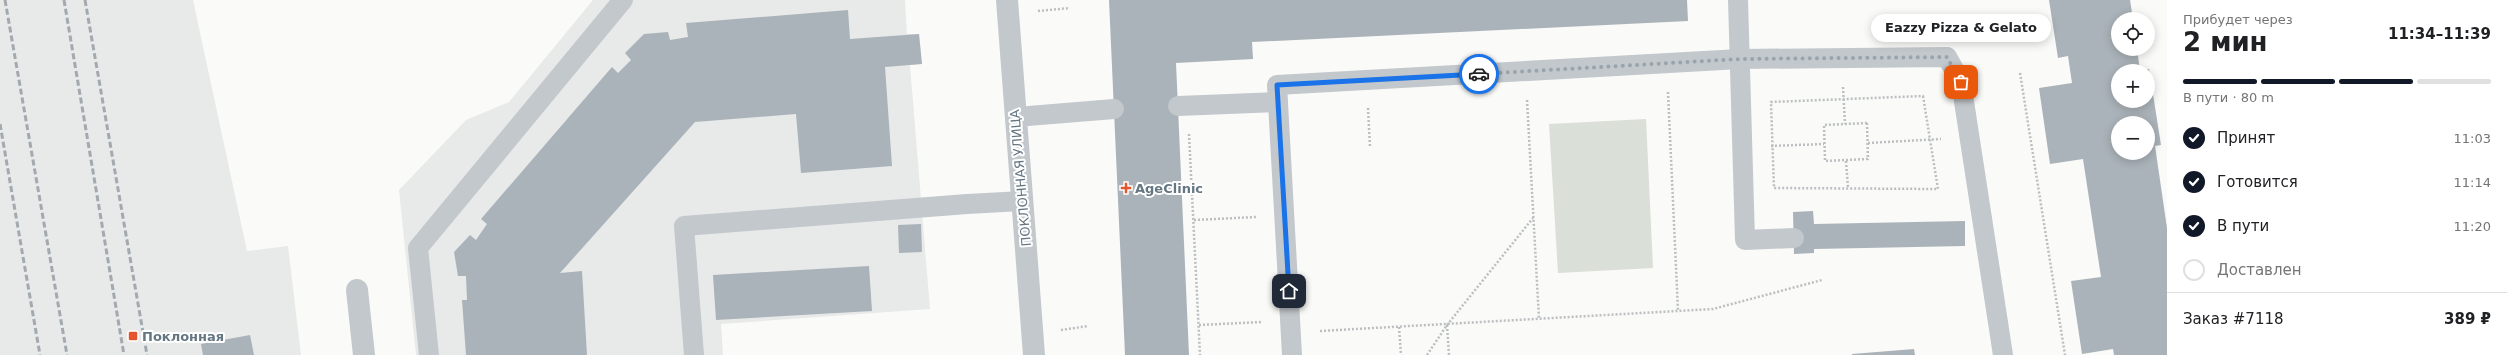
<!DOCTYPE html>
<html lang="ru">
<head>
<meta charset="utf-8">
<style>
	body { margin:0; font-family:"DejaVu Sans",sans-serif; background:#f2f2f2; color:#202124; height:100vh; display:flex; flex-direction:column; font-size:15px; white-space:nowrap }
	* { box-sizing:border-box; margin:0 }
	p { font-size:13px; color:#757577 }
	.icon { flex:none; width:22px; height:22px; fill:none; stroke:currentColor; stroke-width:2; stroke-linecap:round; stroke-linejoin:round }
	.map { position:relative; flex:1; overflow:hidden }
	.side { display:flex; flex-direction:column; background:#fff; width:340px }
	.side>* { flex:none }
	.fabs { position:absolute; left:2111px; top:12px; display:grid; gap:8px }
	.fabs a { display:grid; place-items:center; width:44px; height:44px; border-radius:50%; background:#fff; box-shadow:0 2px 10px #0003; font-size:20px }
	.pin { position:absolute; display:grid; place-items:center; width:34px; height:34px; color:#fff; margin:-17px; border-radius:8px; box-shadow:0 2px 6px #0006 }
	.courier { position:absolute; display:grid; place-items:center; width:40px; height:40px; margin:-20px; border:3px solid #1a73e8; border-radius:50%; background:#fff; color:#222; box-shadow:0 1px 5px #0007 }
	.bubble { position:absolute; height:28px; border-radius:14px; background:#fff; box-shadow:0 2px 10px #0003; font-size:13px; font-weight:700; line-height:28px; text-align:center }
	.headline em { font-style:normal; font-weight:700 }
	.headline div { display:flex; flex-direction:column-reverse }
	.headline { display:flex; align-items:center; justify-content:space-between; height:68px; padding:0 16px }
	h1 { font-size:26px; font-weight:700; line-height:30px }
	.bar { display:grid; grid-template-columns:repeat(4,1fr); gap:6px 4px; align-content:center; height:48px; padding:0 16px }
	.bar i { height:5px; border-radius:3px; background:#e0e0e0 }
	.bar .selected { background:#111827 }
	.bar p { grid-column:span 4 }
	.line { display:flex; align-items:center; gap:10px; padding:0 16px; border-top:1px solid #e0e0e0 }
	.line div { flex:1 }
	ol { padding:0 16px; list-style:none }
	li { display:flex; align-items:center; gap:12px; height:44px }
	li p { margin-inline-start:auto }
	li .icon { padding:4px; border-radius:50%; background:#111827; color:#fff; stroke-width:4 }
	li:last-child { color:#757577 }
	li i { width:22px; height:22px; border:2px solid #e0e0e0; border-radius:50% }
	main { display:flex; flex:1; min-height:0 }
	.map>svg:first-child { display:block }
	.built { fill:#e8e9e9 }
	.green { fill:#dadfd7 }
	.building { fill:#aab3b9; fill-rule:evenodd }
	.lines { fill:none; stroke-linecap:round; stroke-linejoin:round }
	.path { stroke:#bbbfc2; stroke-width:2.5; stroke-dasharray:2 2; stroke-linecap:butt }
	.lane { stroke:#c3c8cc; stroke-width:20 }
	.street { stroke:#c3c8cc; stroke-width:22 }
	.rail { stroke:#a2aab0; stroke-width:3; stroke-dasharray:6 3; stroke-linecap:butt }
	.done { stroke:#99a4ac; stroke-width:4; stroke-dasharray:0 7.2 }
	.route { stroke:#1a73e8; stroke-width:5 }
	.poi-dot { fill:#e4572e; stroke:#fff; stroke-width:1.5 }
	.labels { text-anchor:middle; stroke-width:4; stroke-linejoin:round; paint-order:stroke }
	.street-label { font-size:13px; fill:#657683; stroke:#fff }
	.poi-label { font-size:13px; font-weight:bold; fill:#657683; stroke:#fff; text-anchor:start }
</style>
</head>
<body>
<main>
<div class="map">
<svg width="2167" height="355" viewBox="0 0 2167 355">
	<rect width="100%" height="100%" fill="#fafaf8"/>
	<g class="built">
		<polygon points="0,0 193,0 247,251 288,246 301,355 0,355"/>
		<polygon points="593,0 905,0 907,34 919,34 922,64 910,65 930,309 721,324 723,355 416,355 399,190 466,120 509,102"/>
	</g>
	<polygon class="green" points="1646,119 1653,268 1558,273 1549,124"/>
	<g class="building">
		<polygon points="1109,0 1687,0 1688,21 1252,42 1253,59 1176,63 1189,355 1125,355"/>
		<path d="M2049 0H2130L2133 19H2118V49H2137L2140 70 2149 69 2161 145 2155 146 2167 228V355H2114L2113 349 2082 354 2071 281 2101 277 2083 159 2050 164 2039 88 2072 83 2068 56 2058 58ZM2118 71H2148V101H2118ZM2118 123H2148V153H2118Z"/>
		<polygon points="848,10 850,39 919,34 922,64 885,67 892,166 801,173 796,114 695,122 560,273 582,271 587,355 466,355 462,300 467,300 466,276 458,276 454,252 470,235 476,240 487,224 481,219 612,67 618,73 631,60 625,53 644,34 668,32 670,40 688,37 686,23"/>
		<polygon points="1813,211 1814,224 1965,221 1965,246 1814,249 1814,253 1794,254 1793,212"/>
		<polygon points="921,224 922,252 899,253 898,225"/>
		<polygon points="869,266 872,311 716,320 713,275"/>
		<polygon points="250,335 254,355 203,355 201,344"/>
		<polygon points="1914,349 1915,355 1852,355 1852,354"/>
	</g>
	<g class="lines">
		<g class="path">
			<polyline points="1038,11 1070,8"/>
			<polyline points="2020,73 2065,355"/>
			<polyline points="1843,87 1845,124"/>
			<polyline points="1668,92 1678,311"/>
			<polygon points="1923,96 1938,189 1774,188 1771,102"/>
			<polyline points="1527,100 1539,319"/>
			<polyline points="1368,108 1370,147"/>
			<polygon points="1867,123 1868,159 1825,161 1824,125"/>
			<polyline points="1189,134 1200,355"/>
			<polyline points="1868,143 1941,139"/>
			<polyline points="1771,146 1824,144"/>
			<polyline points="1846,161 1848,188"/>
			<polyline points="1194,220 1256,217"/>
			<polyline points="1199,325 1262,322"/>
			<polyline points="1447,325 1449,355"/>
			<polyline points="1399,327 1401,355"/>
			<polyline points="1061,330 1088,326"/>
			<polyline points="1320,331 1713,309 1822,280"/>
			<polyline points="1427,355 1447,325 1533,218"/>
		</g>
		<g class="lane">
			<polyline points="1738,0 1745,240 1794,238"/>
			<polyline points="1178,106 1278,102"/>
			<polyline points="1015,117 1114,109"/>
			<polyline points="429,355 418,248 623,0"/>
			<polyline points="694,355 684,226 967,204 1022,201"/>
			<polyline points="1292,355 1277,85 1740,59 1947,57 1961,82 2003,355"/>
		</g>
		<g class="street">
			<polyline points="1007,0 1034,355"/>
			<polyline points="357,290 364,355"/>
		</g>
		<g class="rail">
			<polyline points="5,0 67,355"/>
			<polyline points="64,0 124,355"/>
			<polyline points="85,0 147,355"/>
			<polyline points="0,124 40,355"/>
		</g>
	</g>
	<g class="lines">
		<polyline class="done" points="1479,74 1740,59 1947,57 1961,82"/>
		<polyline class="route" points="1289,291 1277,85 1479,74"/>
	</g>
	<g class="poi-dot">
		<path d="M1124 182h4v4h4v4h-4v4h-4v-4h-4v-4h4z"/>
		<rect x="128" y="331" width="10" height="10" rx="2"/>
	</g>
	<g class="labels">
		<g class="street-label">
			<text transform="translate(1020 178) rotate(-95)" y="5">ПОКЛОННАЯ УЛИЦА</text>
		</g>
		<g class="poi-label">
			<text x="1135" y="193">AgeClinic</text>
			<text x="142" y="341">Поклонная</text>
		</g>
	</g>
</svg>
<div class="fabs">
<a><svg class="icon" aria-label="locate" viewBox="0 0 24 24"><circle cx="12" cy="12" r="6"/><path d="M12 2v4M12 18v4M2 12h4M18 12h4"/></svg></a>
<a>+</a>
<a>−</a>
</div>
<div class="pin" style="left:1961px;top:82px;background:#ea580c"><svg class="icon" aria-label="bag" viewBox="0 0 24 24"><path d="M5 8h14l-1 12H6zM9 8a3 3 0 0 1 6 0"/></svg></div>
<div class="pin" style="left:1289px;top:291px;background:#1f2937"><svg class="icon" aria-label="home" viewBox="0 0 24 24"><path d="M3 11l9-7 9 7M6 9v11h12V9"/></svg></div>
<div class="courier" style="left:1479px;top:74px"><svg class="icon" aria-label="car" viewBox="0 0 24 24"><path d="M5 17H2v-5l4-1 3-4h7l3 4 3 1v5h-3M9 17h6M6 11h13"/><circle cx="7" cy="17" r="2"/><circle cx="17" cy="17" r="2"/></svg></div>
<div class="bubble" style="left:1871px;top:14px;width:180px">Eazzy Pizza &amp; Gelato</div>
</div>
<section class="side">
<div class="headline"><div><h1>2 мин</h1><p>Прибудет через</p></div><em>11:34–11:39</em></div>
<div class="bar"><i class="selected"></i><i class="selected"></i><i class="selected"></i><i></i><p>В пути · 80 m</p></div>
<ol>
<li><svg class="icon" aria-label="check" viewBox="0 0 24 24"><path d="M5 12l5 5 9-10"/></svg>Принят<p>11:03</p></li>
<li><svg class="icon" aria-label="check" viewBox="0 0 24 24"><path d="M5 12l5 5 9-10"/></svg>Готовится<p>11:14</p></li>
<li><svg class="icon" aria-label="check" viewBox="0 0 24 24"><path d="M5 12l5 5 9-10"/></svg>В пути<p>11:20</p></li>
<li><i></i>Доставлен</li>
</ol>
<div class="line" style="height:52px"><div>Заказ #7118</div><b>389 ₽</b></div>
</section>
</main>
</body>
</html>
